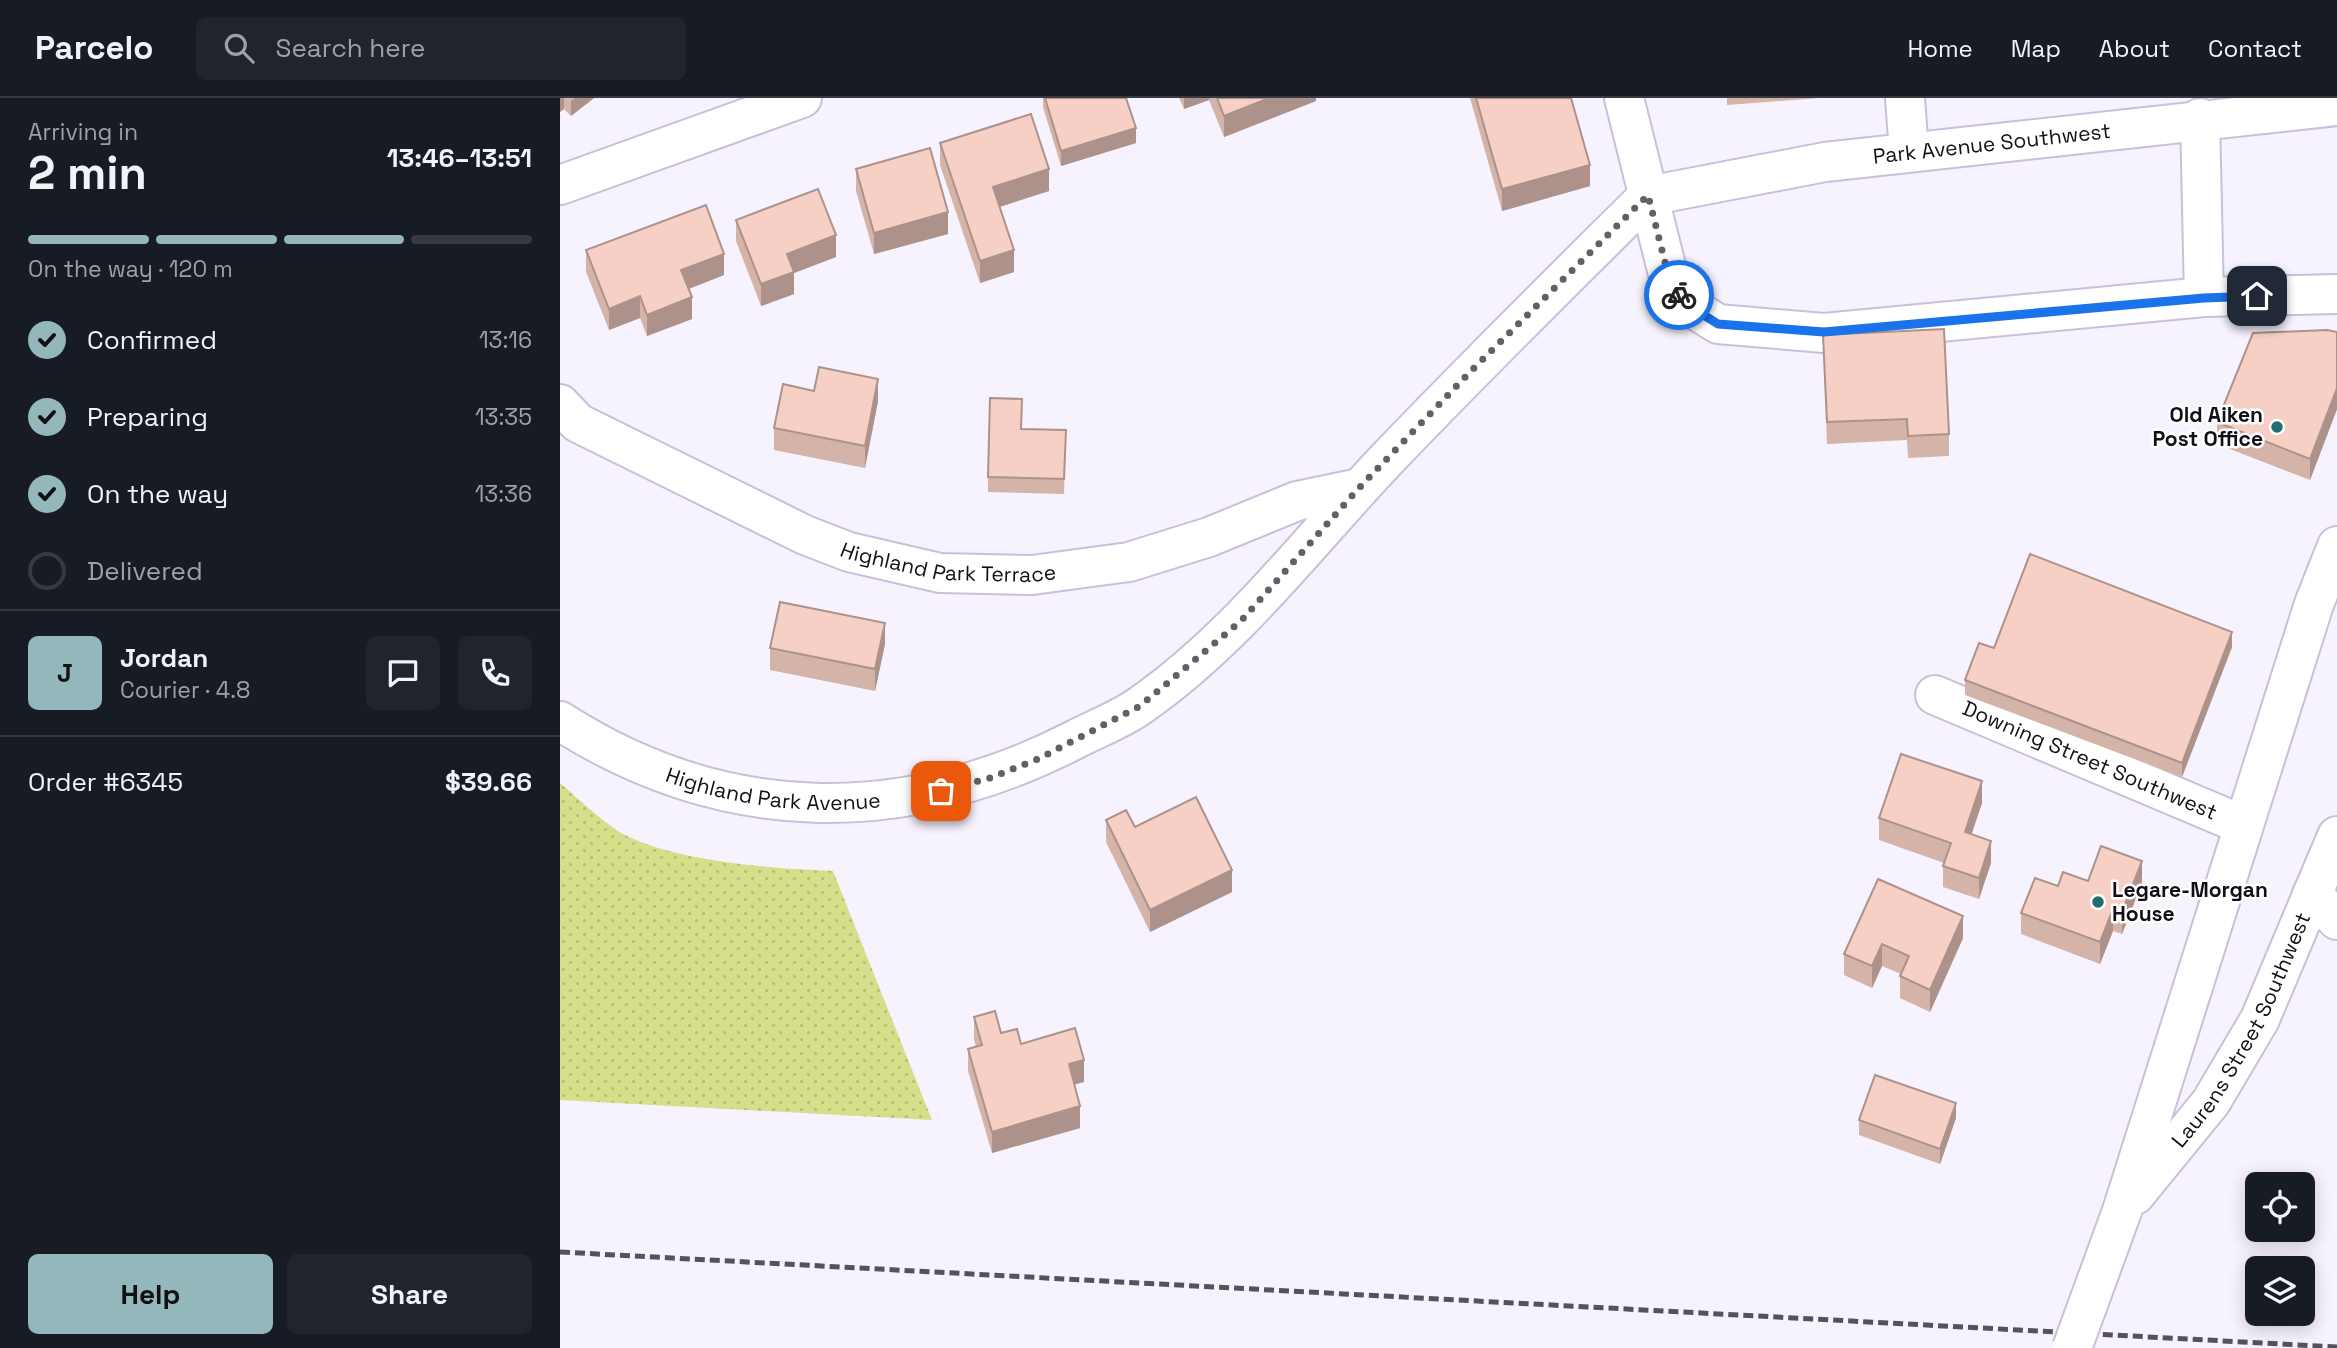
<!DOCTYPE html>
<html lang="en">
<head>
<meta charset="utf-8">
<style>
	body { margin:0; font-family:"Space Grotesk",sans-serif; background:#20242c; color:#f1f3f6; height:100vh; display:flex; flex-direction:column; font-size:26px; white-space:nowrap }
	* { box-sizing:border-box; margin:0 }
	p { font-size:23px; color:#9ea1a6 }
	.icon { flex:none; width:38px; height:38px; fill:none; stroke:currentColor; stroke-width:2; stroke-linecap:round; stroke-linejoin:round }
	.map { position:relative; flex:1; overflow:hidden }
	.drawer { display:flex; flex-direction:column; background:#171b24; width:560px }
	.drawer>* { flex:none }
	.fabs { position:absolute; left:1685px; top:1074px; display:grid; gap:14px }
	.fabs a { display:grid; place-items:center; width:70px; height:70px; border-radius:10px; background:#171b24; box-shadow:0 4px 18px #0003; font-size:35px }
	.pin { position:absolute; display:grid; place-items:center; width:60px; height:60px; color:#fff; margin:-30px; border-radius:14px; box-shadow:0 4px 10px #0006 }
	.courier { position:absolute; display:grid; place-items:center; width:70px; height:70px; margin:-35px; border:5px solid #1a73e8; border-radius:50%; background:#fff; color:#222; box-shadow:0 2px 9px #0007 }
	.head em { font-style:normal; font-weight:700 }
	.head div { display:flex; flex-direction:column-reverse }
	.head { display:flex; align-items:center; justify-content:space-between; height:119px; padding:0 28px }
	h1 { font-size:46px; font-weight:700; line-height:52px }
	.bar { display:grid; grid-template-columns:repeat(4,1fr); gap:10px 7px; align-content:center; height:84px; padding:0 28px }
	.bar i { height:9px; border-radius:5px; background:#363941 }
	.bar .active { background:#93b7ba }
	.bar p { grid-column:span 4 }
	.line { display:flex; align-items:center; gap:18px; padding:0 28px; border-top:2px solid #363941 }
	.line div { flex:1 }
	.round { display:grid; place-items:center; flex:none; width:74px; height:74px; border-radius:10px; background:#20242c }
	ol { padding:0 28px; list-style:none }
	li { display:flex; align-items:center; gap:21px; height:77px }
	li p { margin-inline-start:auto }
	li .icon { padding:7px; border-radius:50%; background:#93b7ba; color:#111; stroke-width:4 }
	li:last-child { color:#9ea1a6 }
	li i { width:38px; height:38px; border:4px solid #363941; border-radius:50% }
	.primary-button { display:flex; gap:14px; margin-top:auto; padding:14px 28px }
	.primary-button a { flex:1; height:80px; border-radius:10px; background:#93b7ba; color:#111; font-size:28px; font-weight:700; line-height:80px; text-align:center }
	.primary-button a+a { background:#20242c; color:#f1f3f6 }
	header { display:flex; align-items:center; gap:42px; box-sizing:border-box; height:98px; padding:0 35px; background:#171b24; border-bottom:2px solid #363941 }
	header strong { font-size:33px }
	nav { display:flex; gap:38px; margin-inline-start:auto; font-size:24px }
	.search { width:490px; height:63px; background:#20242c; display:flex; align-items:center; gap:18px; box-sizing:border-box; padding:0 24px; border-radius:10px; color:#9ea1a6; font-size:26px }
	main { display:flex; flex:1; min-height:0 }
	.map>svg:first-child { display:block }
	.grass { fill:url(#grass-dots) }
	.lines { fill:none; stroke-linecap:round; stroke-linejoin:round }
	.minor-casing { stroke:#cabfda; stroke-width:42 }
	.minor { stroke:#fff; stroke-width:38 }
	.rail { stroke:#56525c; stroke-width:5; stroke-dasharray:10 5; stroke-linecap:butt }
	.minor-bridge-casing { stroke:#cabfda; stroke-width:42; stroke-linecap:butt }
	.minor-bridge { stroke:#fff; stroke-width:38 }
	.wall { fill:#d4b3a9 }
	.shaded-wall { fill:#ac928a }
	.building { fill:#f6d0c5; stroke:#ac928a; stroke-width:2 }
	.done { stroke:#635f69; stroke-width:7; stroke-dasharray:0 12.6 }
	.route { stroke:#1a73e8; stroke-width:9 }
	.poi-dot { fill:#216d71; stroke:#fff; stroke-width:2.5 }
	.labels { text-anchor:middle; stroke-width:5; stroke-linejoin:round; paint-order:stroke }
	.street-label { font-size:21px; fill:#130f19; stroke:#fff }
	.poi-label { font-size:21px; font-weight:bold; fill:#130f19; stroke:#fff; text-anchor:end }
</style>
</head>
<body>
<header>
<strong>Parcelo</strong>
<div class="search"><svg class="icon" aria-label="search" viewBox="0 0 24 24"><circle cx="10" cy="10" r="6"/><path d="M15 15l6 6"/></svg>Search here</div>
<nav><a>Home</a><a>Map</a><a>About</a><a>Contact</a></nav>
</header>
<main>
<section class="drawer">
<div class="head"><div><h1>2 min</h1><p>Arriving in</p></div><em>13:46–13:51</em></div>
<div class="bar"><i class="active"></i><i class="active"></i><i class="active"></i><i></i><p>On the way · 120 m</p></div>
<ol>
<li><svg class="icon" aria-label="check" viewBox="0 0 24 24"><path d="M5 12l5 5 9-10"/></svg>Confirmed<p>13:16</p></li>
<li><svg class="icon" aria-label="check" viewBox="0 0 24 24"><path d="M5 12l5 5 9-10"/></svg>Preparing<p>13:35</p></li>
<li><svg class="icon" aria-label="check" viewBox="0 0 24 24"><path d="M5 12l5 5 9-10"/></svg>On the way<p>13:36</p></li>
<li><i></i>Delivered</li>
</ol>
<div class="line" style="height:126px"><b class="round" style="background:#93b7ba;color:#111">J</b><div><b>Jordan</b><p>Courier · 4.8</p></div><a class="round"><svg class="icon" aria-label="chat" viewBox="0 0 24 24"><path d="M4 5h16v11H9l-5 4z"/></svg></a><a class="round"><svg class="icon" aria-label="phone" viewBox="0 0 24 24"><path d="M5 4h4l2 5-3 2q2 4 5 5l2-3 5 2v4C11 20 4 13 5 4z"/></svg></a></div>
<div class="line" style="height:91px"><div>Order #6345</div><b>$39.66</b></div>
<div class="primary-button"><a>Help</a><a>Share</a></div>
</section>
<div class="map">
<svg width="1777" height="1250" viewBox="0 0 1777 1250">
	<defs>
		<pattern id="grass-dots" width="8" height="8" patternUnits="userSpaceOnUse" patternTransform="scale(1.75)"><rect width="8" height="8" fill="#d7de8a"/><path d="M2 2h.1M6 6h.1" fill="none" stroke="#b8bd76" stroke-width="1.8" stroke-linecap="round"/></pattern>
	</defs>
	<rect width="100%" height="100%" fill="#f7f3fe"/>
	<path class="grass" d="M0 685C19 701 38 720 58 733 107 763 215 771 273 773L372 1022 0 1002Z"/>
	<g class="lines">
		<defs>
			<g id="minor">
				<polyline points="1064,0 1107,172 1123,204 1158,226 1264,235 1644,199 1777,196"/>
				<polyline points="1345,0 1349,54"/>
				<polyline points="1640,20 1644,199"/>
				<polyline points="0,87 242,0"/>
				<path id="s1" d="M1088 98 1265 64 1777 8"/>
				<path id="s2" d="M0 306 18 325 245 437 289 454 380 475 472 477 569 464 649 439 737 403 799 390"/>
				<path id="s3" d="M1375 597 1683 727"/>
				<path id="s4" d="M0 623C164 728 344 730 516 641 537 630 562 621 581 607 677 540 748 444 828 360 913 271 1000 185 1088 98"/>
				<polyline points="1752,796 1777,822"/>
				<path id="s5" d="M1575 1097 1651 1004 1700 921 1777 738"/>
				<polyline points="1562,1113 1754,506 1777,448"/>
			</g>
		</defs>
		<use href="#minor" class="minor-casing"/>
		<use href="#minor" class="minor"/>
		<polyline class="rail" points="0,1154 1777,1249"/>
		<defs>
			<polyline id="minor-bridge" points="1512,1250 1562,1113"/>
		</defs>
		<use href="#minor-bridge" class="minor-bridge-casing"/>
		<use href="#minor-bridge" class="minor-bridge"/>
	</g>
	<g class="wall">
		<polygon points="0,0 34,0 11,18 4,11 0,14"/>
		<polygon points="483,0 566,0 576,45 501,68 483,9"/>
		<polygon points="619,0 756,0 756,3 664,39 649,2 624,11"/>
		<polygon points="910,0 1011,0 1030,88 942,113"/>
		<polygon points="1167,0 1260,0 1167,7"/>
		<polygon points="380,45 489,93 439,109 454,174 420,185 380,67"/>
		<polygon points="296,71 388,136 314,156 296,93"/>
		<polygon points="176,122 276,159 234,175 234,196 201,208 176,143"/>
		<polygon points="26,152 164,177 128,191 132,221 87,238 80,220 49,232 26,174"/>
		<polygon points="1777,234 1777,311 1750,382 1657,346 1657,324"/>
		<polygon points="1263,237 1389,336 1389,358 1348,360 1347,342 1267,346"/>
		<polygon points="254,293 318,303 305,370 214,352 214,330"/>
		<polygon points="461,331 506,332 504,396 428,394 428,379"/>
		<polygon points="325,546 315,593 210,572 210,550"/>
		<polygon points="1672,549 1622,679 1405,597 1405,582"/>
		<polygon points="1422,705 1411,736 1431,765 1419,801 1383,789 1383,768 1384,765 1319,742 1319,720"/>
		<polygon points="546,722 672,794 590,834 546,744"/>
		<polygon points="1318,781 1403,840 1370,914 1340,900 1340,878 1341,876 1322,868 1312,890 1284,877 1284,856"/>
		<polygon points="1528,783 1582,785 1562,836 1553,833 1540,866 1461,836 1461,815 1498,788"/>
		<polygon points="414,919 524,984 514,986 520,1030 432,1055 408,973 408,951 416,949 414,941"/>
		<polygon points="1396,1020 1380,1066 1299,1037 1299,1022"/>
	</g>
	<g class="shaded-wall">
		<polygon points="0,0 4,0 4,11 0,14"/>
		<polygon points="15,0 34,0 11,18 11,3"/>
		<polygon points="624,0 649,0 649,2 624,11"/>
		<polygon points="709,0 756,0 756,3 664,39 664,18"/>
		<polygon points="576,30 576,45 501,68 501,53"/>
		<polygon points="1030,67 1030,88 942,113 942,91"/>
		<polygon points="489,71 489,93 433,111 433,89"/>
		<polygon points="388,114 388,136 314,156 314,135"/>
		<polygon points="276,137 276,159 234,175 234,196 201,208 201,186 227,156"/>
		<polygon points="454,152 454,174 420,185 420,163"/>
		<polygon points="164,156 164,177 121,194 121,172"/>
		<polygon points="80,198 80,220 49,232 49,211"/>
		<polygon points="132,199 132,221 87,238 87,217"/>
		<polygon points="318,281 318,303 305,370 305,348"/>
		<polygon points="1777,290 1777,311 1750,382 1750,361"/>
		<polygon points="325,525 325,546 315,593 315,571"/>
		<polygon points="1672,534 1672,549 1622,679 1622,665"/>
		<polygon points="1422,683 1422,705 1405,756 1405,734"/>
		<polygon points="1431,743 1431,765 1419,801 1419,780"/>
		<polygon points="1582,763 1582,785 1562,836 1562,814"/>
		<polygon points="672,772 672,794 590,834 590,812"/>
		<polygon points="1553,811 1553,833 1540,866 1540,844"/>
		<polygon points="1403,818 1403,840 1370,914 1370,892"/>
		<polygon points="1322,846 1322,868 1312,890 1312,868"/>
		<polygon points="524,962 524,984 509,988 509,966"/>
		<polygon points="1396,1005 1396,1020 1380,1066 1380,1051"/>
		<polygon points="520,1008 520,1030 432,1055 432,1034"/>
	</g>
	<g class="building">
		<polygon points="485,0 566,0 576,30 501,53"/>
		<polygon points="657,0 709,0 664,18"/>
		<polygon points="916,0 1011,0 1030,67 942,91"/>
		<polygon points="471,16 489,71 433,89 454,152 420,163 380,45"/>
		<polygon points="370,50 388,114 314,135 296,71"/>
		<polygon points="258,91 276,137 227,156 234,174 201,186 176,122"/>
		<polygon points="146,107 164,156 121,172 132,199 87,217 80,198 49,211 26,152"/>
		<polygon points="1384,231 1389,336 1348,338 1347,321 1267,324 1263,237"/>
		<polygon points="1767,232 1777,234 1777,290 1750,361 1657,324 1693,235"/>
		<polygon points="259,269 318,281 305,348 214,330 223,286 254,293"/>
		<polygon points="430,300 462,301 461,331 506,332 504,381 428,379"/>
		<polygon points="1470,456 1672,534 1622,665 1405,582 1419,545 1434,550"/>
		<polygon points="220,504 325,525 315,571 210,550"/>
		<polygon points="1341,656 1422,683 1405,734 1431,743 1419,780 1383,768 1391,745 1319,720"/>
		<polygon points="636,699 672,772 590,812 546,722 566,712 575,729"/>
		<polygon points="1541,748 1582,763 1562,814 1553,811 1540,844 1461,815 1475,780 1498,788 1503,774 1528,783"/>
		<polygon points="1318,781 1403,818 1370,892 1340,878 1349,858 1322,846 1312,868 1284,856"/>
		<polygon points="435,913 441,935 457,931 461,946 515,930 524,962 509,966 520,1008 432,1034 408,951 422,947 414,919"/>
		<polygon points="1315,977 1396,1005 1380,1051 1299,1022"/>
	</g>
	<g class="lines">
		<polyline class="done" points="381,693 430,680 478,661 580,608 681,523 799,390 911,273 1088,97 1107,172 1119,197"/>
		<polyline class="route" points="1119,197 1123,204 1158,226 1264,234 1644,200 1697,198"/>
	</g>
	<g class="poi-dot">
		<circle cx="1717" cy="329" r="7"/>
		<circle cx="1538" cy="804" r="7"/>
	</g>
	<g class="labels">
		<g class="street-label">
			<text dy="7" stroke="none"><textPath href="#s1" startOffset="348">Park Avenue Southwest</textPath></text>
			<text dy="7" stroke="none"><textPath href="#s2" startOffset="427">Highland Park Terrace</textPath></text>
			<text dy="7" stroke="none"><textPath href="#s3" startOffset="168">Downing Street Southwest</textPath></text>
			<text dy="7" stroke="none"><textPath href="#s4" startOffset="228">Highland Park Avenue</textPath></text>
			<text dy="7" stroke="none"><textPath href="#s5" startOffset="198">Laurens Street Southwest</textPath></text>
		</g>
		<g class="poi-label">
			<text x="1703" y="324">Old Aiken<tspan x="1703" dy="24">Post Office</tspan></text>
			<text x="1552" y="799" text-anchor="start">Legare-Morgan<tspan x="1552" dy="24">House</tspan></text>
		</g>
	</g>
</svg>
<div class="fabs">
<a><svg class="icon" aria-label="locate" viewBox="0 0 24 24"><circle cx="12" cy="12" r="6"/><path d="M12 2v4M12 18v4M2 12h4M18 12h4"/></svg></a>
<a><svg class="icon" aria-label="layers" viewBox="0 0 24 24"><path d="M12 4l9 5-9 5-9-5zM3 14l9 5 9-5"/></svg></a>
</div>
<div class="pin" style="left:381px;top:693px;background:#ea580c"><svg class="icon" aria-label="bag" viewBox="0 0 24 24"><path d="M5 8h14l-1 12H6zM9 8a3 3 0 0 1 6 0"/></svg></div>
<div class="pin" style="left:1697px;top:198px;background:#1f2937"><svg class="icon" aria-label="home" viewBox="0 0 24 24"><path d="M3 11l9-7 9 7M6 9v11h12V9"/></svg></div>
<div class="courier" style="left:1119px;top:197px"><svg class="icon" aria-label="bike" viewBox="0 0 24 24"><circle cx="6" cy="16" r="4"/><circle cx="18" cy="16" r="4"/><path d="M6 16l4-8h5l3 8M10 8l3 8H6M13 5h3"/></svg></div>
</div>
</main>
</body>
</html>
